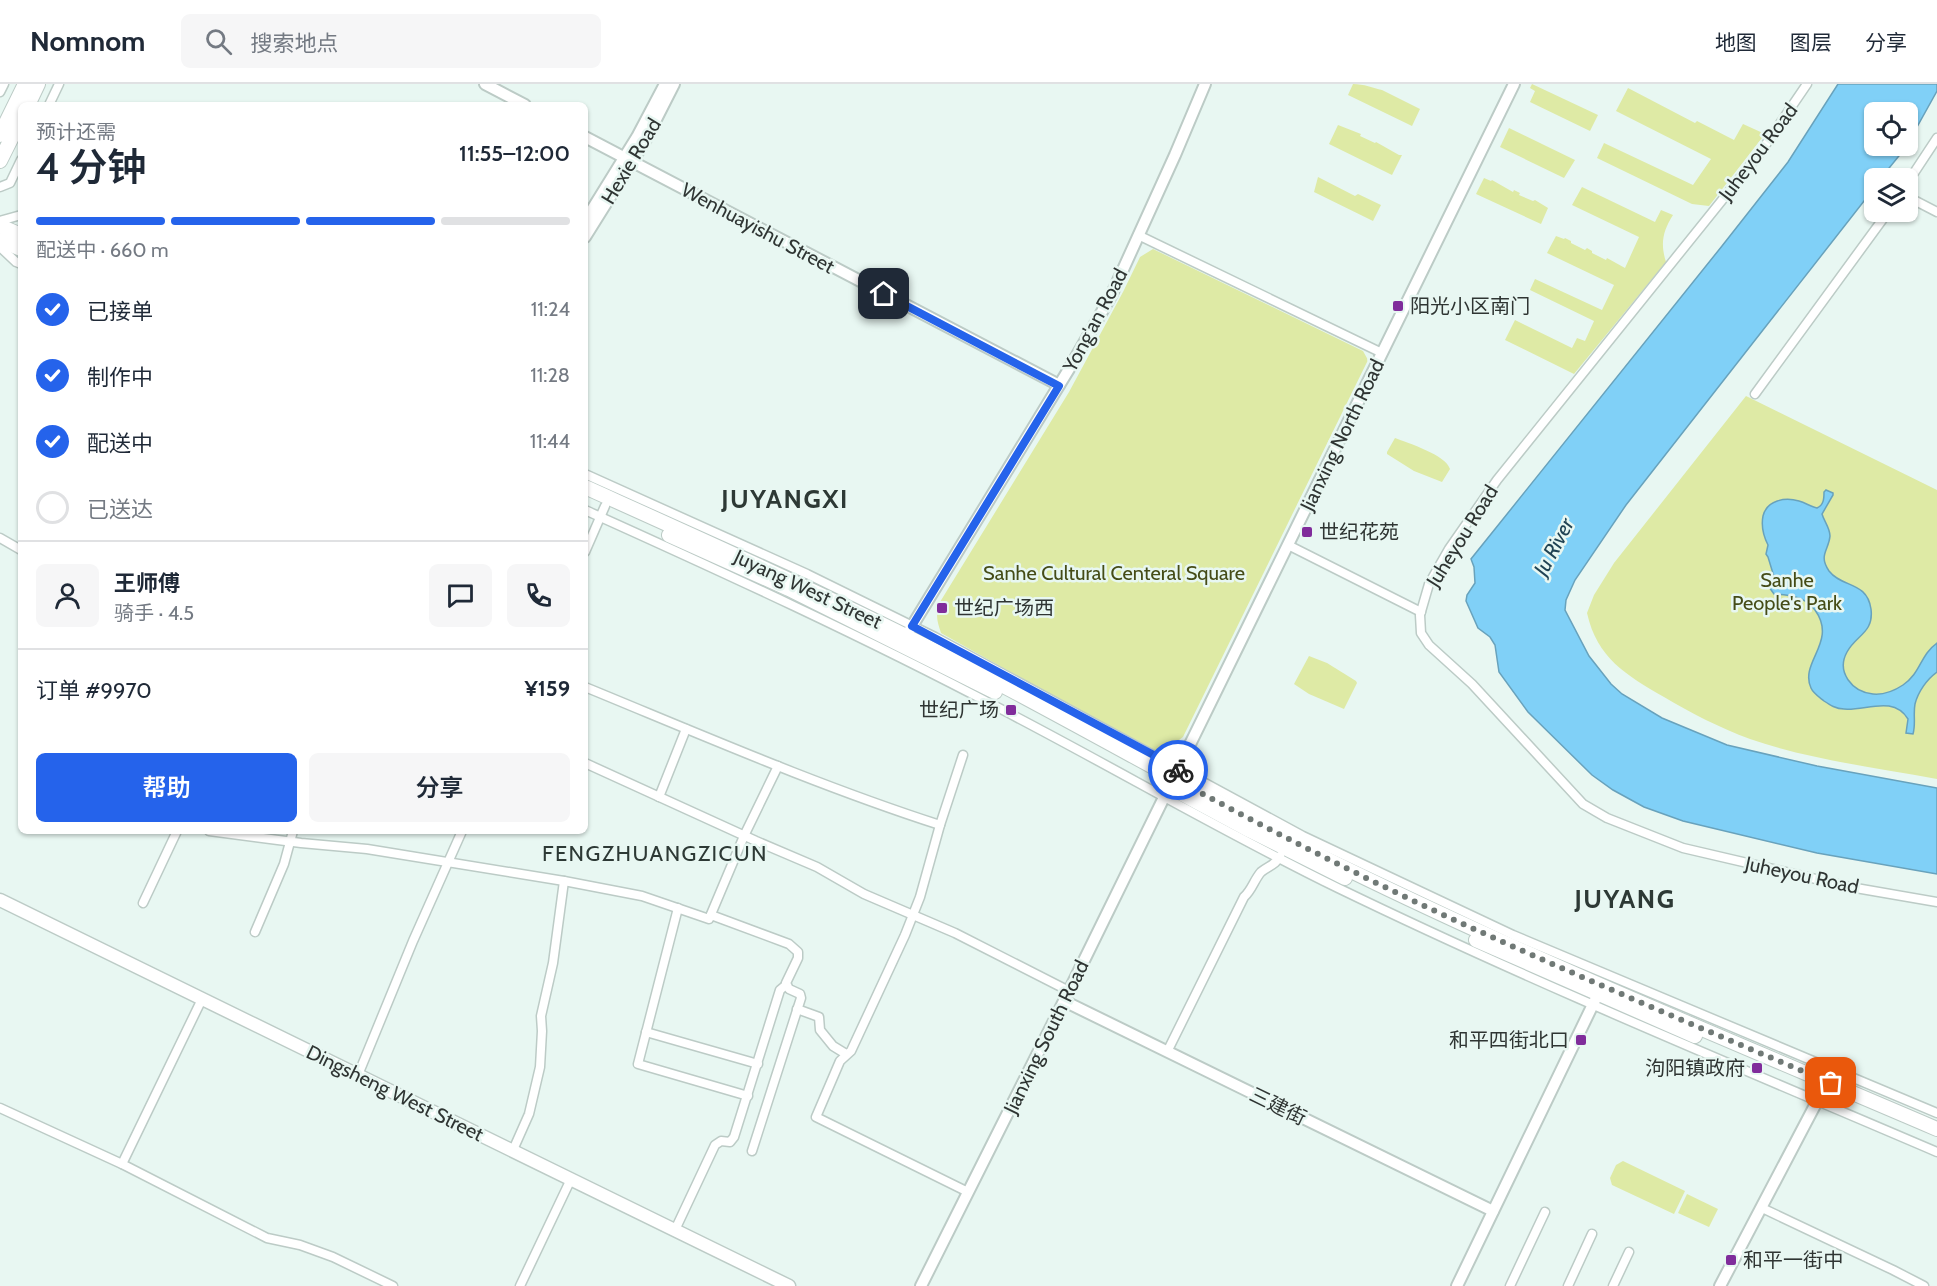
<!DOCTYPE html>
<html lang="zh">
<head>
<meta charset="utf-8">
<style>
	body { margin:0; font-family:Cabin,"Noto Sans SC",sans-serif; background:#f6f6f7; color:#1f2937; height:100vh; display:flex; flex-direction:column; font-size:22px; white-space:nowrap }
	* { box-sizing:border-box; margin:0 }
	p { font-size:20px; color:#747a83 }
	.icon { flex:none; width:33px; height:33px; fill:none; stroke:currentColor; stroke-width:2; stroke-linecap:round; stroke-linejoin:round }
	.map { position:relative; flex:1; overflow:hidden }
	.details { position:absolute; left:18px; top:18px; width:570px; height:732px; display:flex; flex-direction:column; background:#fff; border-radius:9px; box-shadow:0 2px 4px #0004 }
	.details>* { flex:none }
	.fabs { position:absolute; left:1864px; top:18px; display:grid; gap:12px }
	.fabs a { display:grid; place-items:center; width:54px; height:54px; border-radius:9px; background:#fff; box-shadow:0 2px 4px #0004; font-size:30px }
	.pin { position:absolute; display:grid; place-items:center; width:51px; height:51px; color:#fff; margin:-26px; border-radius:12px; box-shadow:0 3px 9px #0006 }
	.courier { position:absolute; display:grid; place-items:center; width:60px; height:60px; margin:-30px; border:4px solid #2563eb; border-radius:50%; background:#fff; color:#222; box-shadow:0 2px 8px #0007 }
	.overview em { font-style:normal; font-weight:600 }
	.overview div { display:flex; flex-direction:column-reverse }
	.overview { display:flex; align-items:center; justify-content:space-between; height:102px; padding:0 18px }
	h1 { font-size:39px; font-weight:600; line-height:45px }
	.bar { display:grid; grid-template-columns:repeat(4,1fr); gap:9px 6px; align-content:center; height:72px; padding:0 18px }
	.bar i { height:8px; border-radius:4px; background:#e0e1e3 }
	.bar .active { background:#2563eb }
	.bar p { grid-column:span 4 }
	.line { display:flex; align-items:center; gap:15px; padding:0 18px; border-top:2px solid #e0e1e3 }
	.line div { flex:1 }
	.round { display:grid; place-items:center; flex:none; width:63px; height:63px; border-radius:9px; background:#f6f6f7 }
	ol { padding:0 18px; list-style:none }
	li { display:flex; align-items:center; gap:18px; height:66px }
	li p { margin-inline-start:auto }
	li .icon { padding:6px; border-radius:50%; background:#2563eb; color:#fff; stroke-width:4 }
	li:last-child { color:#747a83 }
	li i { width:33px; height:33px; border:3px solid #e0e1e3; border-radius:50% }
	.primary-button { display:flex; gap:12px; margin-top:auto; padding:12px 18px }
	.primary-button a { flex:1; height:69px; border-radius:9px; background:#2563eb; color:#fff; font-size:24px; font-weight:600; line-height:69px; text-align:center }
	.primary-button a+a { background:#f6f6f7; color:#1f2937 }
	header { display:flex; align-items:center; gap:36px; box-sizing:border-box; height:84px; padding:0 30px; background:#fff; border-bottom:2px solid #e0e1e3 }
	header strong { font-size:28px }
	nav { display:flex; gap:33px; margin-inline-start:auto; font-size:21px }
	.search { width:420px; height:54px; background:#f6f6f7; display:flex; align-items:center; gap:15px; box-sizing:border-box; padding:0 21px; border-radius:9px; color:#747a83; font-size:22px }
	.map>svg:first-child { display:block }
	.green { fill:#deeaa5 }
	.water { fill:#80d0f7; stroke:#68a2bc; stroke-width:1.5 }
	.lines { fill:none; stroke-linecap:round; stroke-linejoin:round }
	.minor-casing { stroke:#bccbc6; stroke-width:11 }
	.tertiary-casing { stroke:#bccbc6; stroke-width:14 }
	.secondary-casing { stroke:#bccbc6; stroke-width:15 }
	.primary-casing { stroke:#bccbc6; stroke-width:16 }
	.trunk-casing { stroke:#bccbc6; stroke-width:16 }
	.minor { stroke:#fff; stroke-width:8 }
	.tertiary { stroke:#fff; stroke-width:10 }
	.secondary { stroke:#fff; stroke-width:12 }
	.primary { stroke:#fff; stroke-width:14 }
	.trunk { stroke:#fff; stroke-width:14 }
	.done { stroke:#707976; stroke-width:6; stroke-dasharray:0 10.8 }
	.route { stroke:#2563eb; stroke-width:8 }
	.poi-dot { fill:#802c9b; stroke:#e8f7f2; stroke-width:2 }
	.labels { text-anchor:middle; stroke-width:5; stroke-linejoin:round; paint-order:stroke }
	.street-label { font-size:20px; fill:#2f3533; stroke:#e8f7f2 }
	.poi-label { font-size:20px; fill:#2f3533; stroke:#e8f7f2; text-anchor:start }
	.park-label { font-size:20px; fill:#454c17; stroke:#e8f7f2 }
	.water-label { font-size:21px; font-style:italic; fill:#204354; stroke:#e8f7f2 }
	.quarter-label { font-size:22px; letter-spacing:1.5px; fill:#2d3935; stroke:#e8f7f2 }
	.district-label { font-size:26px; font-weight:bold; letter-spacing:1.5px; fill:#2d3935; stroke:#e8f7f2 }
</style>
</head>
<body>
<header>
<strong>Nomnom</strong>
<div class="search"><svg class="icon" aria-label="search" viewBox="0 0 24 24"><circle cx="10" cy="10" r="6"/><path d="M15 15l6 6"/></svg>搜索地点</div>
<nav><a>地图</a><a>图层</a><a>分享</a></nav>
</header>
<div class="map">
<svg width="1937" height="1202" viewBox="0 0 1937 1202">
	<rect width="100%" height="100%" fill="#e8f7f2"/>
	<g class="green">
		<path d="M1353 0C1364 0 1373 4 1382 6L1420 25 1412 42 1348 11Z"/>
		<polygon points="1532,0 1598,31 1590,47 1530,18 1535,7 1530,4"/>
		<polygon points="1628,4 1695,39 1697,37 1734,56 1743,40 1765,50 1709,122 1692,120 1597,74 1604,59 1693,101 1711,75 1616,27"/>
		<polygon points="1338,41 1361,50 1360,52 1375,59 1376,58 1399,71 1402,71 1392,91 1329,60"/>
		<polygon points="1509,44 1575,76 1564,94 1500,63"/>
		<polygon points="1318,93 1355,112 1358,110 1381,121 1373,137 1314,108"/>
		<polygon points="1484,94 1491,97 1492,96 1513,108 1514,106 1520,109 1519,111 1533,117 1535,116 1548,124 1541,140 1476,110"/>
		<path d="M1582 103 1655 138 1661 126 1673 131C1663 147 1660 159 1666 178L1574 290 1505 256 1515 236 1572 264 1577 254 1585 257 1594 237 1530 206 1535 195 1602 226 1614 201 1547 169 1556 152 1564 155 1565 154 1571 157V159L1585 166 1587 164 1592 167V169L1606 176 1607 174 1625 184 1639 153 1572 121Z"/>
		<path d="M1153 165 1363 267 1368 276 1183 653 1167 665 1153 668 941 549C937 537 935 530 940 518L1069 308 1123 208 1140 173Z"/>
		<path d="M1746 312 1937 406V695C1877 684 1807 675 1750 655 1720 644 1691 629 1664 613 1626 591 1597 574 1587 529L1594 511 1614 479Z"/>
		<path d="M1395 354C1408 359 1446 371 1450 385L1442 398 1414 387 1387 370V368Z"/>
		<polygon points="1309,572 1327,579 1356,597 1357,599 1344,625 1309,610 1294,600"/>
		<polygon points="1623,1077 1685,1107 1674,1130 1612,1101 1610,1094 1616,1081"/>
		<polygon points="1687,1110 1718,1125 1709,1143 1678,1129"/>
	</g>
	<g class="water">
		<polygon points="1838,0 1937,0 1937,7 1908,59 1908,28 1875,28 1875,62 1907,62 1881,94 1875,94 1875,103 1626,421 1575,496 1566,516 1565,526 1589,572 1611,600 1622,610 1662,634 1727,661 1817,682 1937,704 1937,790 1817,769 1683,737 1644,723 1613,706 1592,691 1528,628 1499,588 1495,561 1490,553 1478,544 1466,517 1467,511 1475,499 1474,483 1471,475 1722,162 1788,78"/>
		<path d="M1826 406 1833 409V411L1822 430C1824 437 1830 444 1830 452 1829 466 1818 471 1829 487 1842 504 1867 497 1871 525 1874 549 1856 551 1847 568 1836 588 1852 608 1873 610 1884 611 1894 607 1903 601 1921 589 1920 571 1937 559V588C1927 595 1918 608 1915 620 1913 630 1916 640 1913 650L1906 649 1908 635C1893 611 1866 627 1844 625 1836 625 1830 621 1824 617 1819 613 1813 609 1811 604 1799 578 1838 558 1815 526 1804 512 1790 511 1774 510L1769 503 1773 501 1772 498 1775 496 1768 473 1766 470 1768 461C1764 453 1761 442 1763 432 1767 416 1785 413 1799 417 1806 419 1811 423 1817 424 1824 421 1824 414 1824 408Z"/>
	</g>
	<g class="lines">
		<defs>
			<g id="minor">
				<polyline points="1807,0 1760,69 1497,396 1449,465 1429,500 1420,531 1421,549 1429,561 1472,600 1583,720 1607,734 1683,764 1850,803 1937,818"/>
				<polyline points="0,8 4,0"/>
				<polyline points="49,21 59,0"/>
				<polyline points="1908,98 1937,54"/>
				<polyline points="0,103 10,99 21,76"/>
				<polyline points="1908,113 1937,128"/>
				<polyline points="0,137 21,131"/>
				<polyline points="1138,151 1382,269"/>
				<polyline points="0,163 16,178 21,180"/>
				<polyline points="1755,310 1888,128"/>
				<polyline points="585,390 807,490 935,553 1303,752 1513,851 1937,1029"/>
				<path d="M585 426C725 489 864 553 999 624 1113 683 1223 748 1338 804 1534 899 1736 982 1937 1068"/>
				<polyline points="0,454 21,466"/>
				<polyline points="1288,461 1421,528"/>
				<polyline points="585,468 605,422"/>
				<path d="M585 603C702 651 819 702 940 741"/>
				<polyline points="963,671 940,741 920,813 905,851 851,967 840,977 816,1033 968,1108"/>
				<polyline points="585,679 756,757 817,783 864,810 955,849 1069,907"/>
				<polyline points="659,713 686,645"/>
				<polyline points="209,747 301,759 367,765 564,797 642,812 709,835 744,752 778,682"/>
				<polyline points="143,819 177,747"/>
				<polyline points="678,824 638,980 748,1012"/>
				<polyline points="711,831 789,860 798,868 798,874 786,899 789,905 800,910 801,914 752,1067"/>
				<polyline points="255,848 284,780 293,747"/>
				<polyline points="797,925 819,933 820,946 833,962 846,970"/>
				<polyline points="646,948 758,980"/>
				<path d="M1167 968 1244 813C1252 806 1254 796 1261 788 1268 782 1276 781 1280 772"/>
				<polyline points="358,991 413,857 462,747"/>
				<polyline points="0,1024 122,1080 267,1154 300,1161 333,1173 393,1202"/>
				<polyline points="513,1066 529,1030 540,983 542,947 541,932 553,879 564,797"/>
				<polyline points="122,1080 202,915"/>
				<polyline points="1762,1124 1893,1186 1924,1202"/>
				<polyline points="675,1146 715,1061 721,1057 730,1058 734,1053 780,906 786,901"/>
				<polyline points="520,1202 571,1095"/>
				<polyline points="1510,1202 1545,1128"/>
				<polyline points="1568,1202 1592,1150"/>
				<polyline points="1613,1202 1629,1168"/>
			</g>
			<g id="tertiary">
				<polyline points="485,0 525,21"/>
				<polyline points="585,53 1059,301"/>
				<polyline points="585,137 637,53 665,0"/>
				<polyline points="585,153 645,57 674,0"/>
				<polyline points="906,552 1069,285 1111,212 1175,71 1205,0"/>
				<polyline points="1064,917 1493,1127"/>
				<polyline points="921,1202 1069,907 1514,0"/>
				<polyline points="1457,1202 1598,910"/>
				<polyline points="1720,1202 1823,1006"/>
			</g>
			<polyline id="secondary" points="0,816 789,1202"/>
			<g id="primary">
				<polyline points="28,21 38,0"/>
				<polyline points="0,51 25,0"/>
				<polyline points="0,77 21,35"/>
			</g>
			<g id="trunk">
				<polyline points="0,142 21,151"/>
				<polyline points="0,156 21,165"/>
				<path d="M585 403C729 468 873 532 1013 607 1124 666 1232 728 1345 784 1539 879 1739 960 1937 1045"/>
				<polyline points="669,451 789,505 995,608"/>
				<polyline points="1162,699 1249,746 1345,794"/>
				<polyline points="1476,856 1695,952"/>
			</g>
		</defs>
		<use href="#minor" class="minor-casing"/>
		<use href="#tertiary" class="tertiary-casing"/>
		<use href="#secondary" class="secondary-casing"/>
		<use href="#primary" class="primary-casing"/>
		<use href="#trunk" class="trunk-casing"/>
		<use href="#minor" class="minor"/>
		<use href="#tertiary" class="tertiary"/>
		<use href="#secondary" class="secondary"/>
		<use href="#primary" class="primary"/>
		<use href="#trunk" class="trunk"/>
	</g>
	<g class="lines">
		<path class="done" d="M1178 686 1173 694C1264 743 1355 790 1448 833 1574 891 1703 945 1831 999"/>
		<polyline class="route" points="884,210 1059,302 912,542 1178,684 1178,686"/>
	</g>
	<g class="poi-dot">
		<rect x="1392" y="216" width="12" height="12" rx="3"/>
		<rect x="1301" y="442" width="12" height="12" rx="3"/>
		<rect x="936" y="518" width="12" height="12" rx="3"/>
		<rect x="1005" y="620" width="12" height="12" rx="3"/>
		<rect x="1575" y="950" width="12" height="12" rx="3"/>
		<rect x="1751" y="978" width="12" height="12" rx="3"/>
		<rect x="1725" y="1170" width="12" height="12" rx="3"/>
	</g>
	<g class="labels">
		<g class="street-label">
			<text transform="translate(1758 68) rotate(-53)" y="7">Juheyou Road</text>
			<text transform="translate(631 77) rotate(-59)" y="7">Hexie Road</text>
			<text transform="translate(758 144) rotate(28)" y="7">Wenhuayishu Street</text>
			<text transform="translate(1095 236) rotate(-62)" y="7">Yong'an Road</text>
			<text transform="translate(1342 351) rotate(-64)" y="7">Jianxing North Road</text>
			<text transform="translate(1462 452) rotate(-58)" y="7">Juheyou Road</text>
			<text transform="translate(808 505) rotate(25)" y="7">Juyang West Street</text>
			<text transform="translate(1802 791) rotate(12)" y="7">Juheyou Road</text>
			<text transform="translate(1046 953) rotate(-64)" y="7">Jianxing South Road</text>
			<text transform="translate(395 1009) rotate(26)" y="7">Dingsheng West Street</text>
			<text transform="translate(1278 1022) rotate(26)" y="7">三建街</text>
		</g>
		<g class="poi-label">
			<text x="1410" y="229">阳光小区南门</text>
			<text x="1319" y="455">世纪花苑</text>
			<text x="954" y="531">世纪广场西</text>
			<text x="999" y="633" text-anchor="end">世纪广场</text>
			<text x="1569" y="963" text-anchor="end">和平四街北口</text>
			<text x="1745" y="991" text-anchor="end">泃阳镇政府</text>
			<text x="1743" y="1183">和平一街中</text>
		</g>
		<g class="park-label">
			<text x="1114" y="496">Sanhe Cultural Centeral Square</text>
			<text x="1787" y="503">Sanhe<tspan x="1787" dy="23">People's Park</tspan></text>
		</g>
		<g class="water-label">
			<text transform="translate(1554 463) rotate(-62)" y="7">Ju River</text>
		</g>
		<g class="quarter-label">
			<text x="655" y="777">FENGZHUANGZICUN</text>
		</g>
		<g class="district-label">
			<text x="785" y="424">JUYANGXI</text>
			<text x="1625" y="824">JUYANG</text>
		</g>
	</g>
</svg>
<div class="fabs">
<a><svg class="icon" aria-label="locate" viewBox="0 0 24 24"><circle cx="12" cy="12" r="6"/><path d="M12 2v4M12 18v4M2 12h4M18 12h4"/></svg></a>
<a><svg class="icon" aria-label="layers" viewBox="0 0 24 24"><path d="M12 4l9 5-9 5-9-5zM3 14l9 5 9-5"/></svg></a>
</div>
<div class="pin" style="left:1831px;top:999px;background:#ea580c"><svg class="icon" aria-label="bag" viewBox="0 0 24 24"><path d="M5 8h14l-1 12H6zM9 8a3 3 0 0 1 6 0"/></svg></div>
<div class="pin" style="left:884px;top:210px;background:#1f2937"><svg class="icon" aria-label="home" viewBox="0 0 24 24"><path d="M3 11l9-7 9 7M6 9v11h12V9"/></svg></div>
<div class="courier" style="left:1178px;top:686px"><svg class="icon" aria-label="bike" viewBox="0 0 24 24"><circle cx="6" cy="16" r="4"/><circle cx="18" cy="16" r="4"/><path d="M6 16l4-8h5l3 8M10 8l3 8H6M13 5h3"/></svg></div>
<section class="details">
<div class="overview"><div><h1>4 分钟</h1><p>预计还需</p></div><em>11:55–12:00</em></div>
<div class="bar"><i class="active"></i><i class="active"></i><i class="active"></i><i></i><p>配送中 · 660 m</p></div>
<ol>
<li><svg class="icon" aria-label="check" viewBox="0 0 24 24"><path d="M5 12l5 5 9-10"/></svg>已接单<p>11:24</p></li>
<li><svg class="icon" aria-label="check" viewBox="0 0 24 24"><path d="M5 12l5 5 9-10"/></svg>制作中<p>11:28</p></li>
<li><svg class="icon" aria-label="check" viewBox="0 0 24 24"><path d="M5 12l5 5 9-10"/></svg>配送中<p>11:44</p></li>
<li><i></i>已送达</li>
</ol>
<div class="line" style="height:108px"><a class="round"><svg class="icon" aria-label="person" viewBox="0 0 24 24"><circle cx="12" cy="8" r="4"/><path d="M4 21q1-7 8-7t8 7"/></svg></a><div><b>王师傅</b><p>骑手 · 4.5</p></div><a class="round"><svg class="icon" aria-label="chat" viewBox="0 0 24 24"><path d="M4 5h16v11H9l-5 4z"/></svg></a><a class="round"><svg class="icon" aria-label="phone" viewBox="0 0 24 24"><path d="M5 4h4l2 5-3 2q2 4 5 5l2-3 5 2v4C11 20 4 13 5 4z"/></svg></a></div>
<div class="line" style="height:78px"><div>订单 #9970</div><b>¥159</b></div>
<div class="primary-button"><a>帮助</a><a>分享</a></div>
</section>
</div>
</body>
</html>
